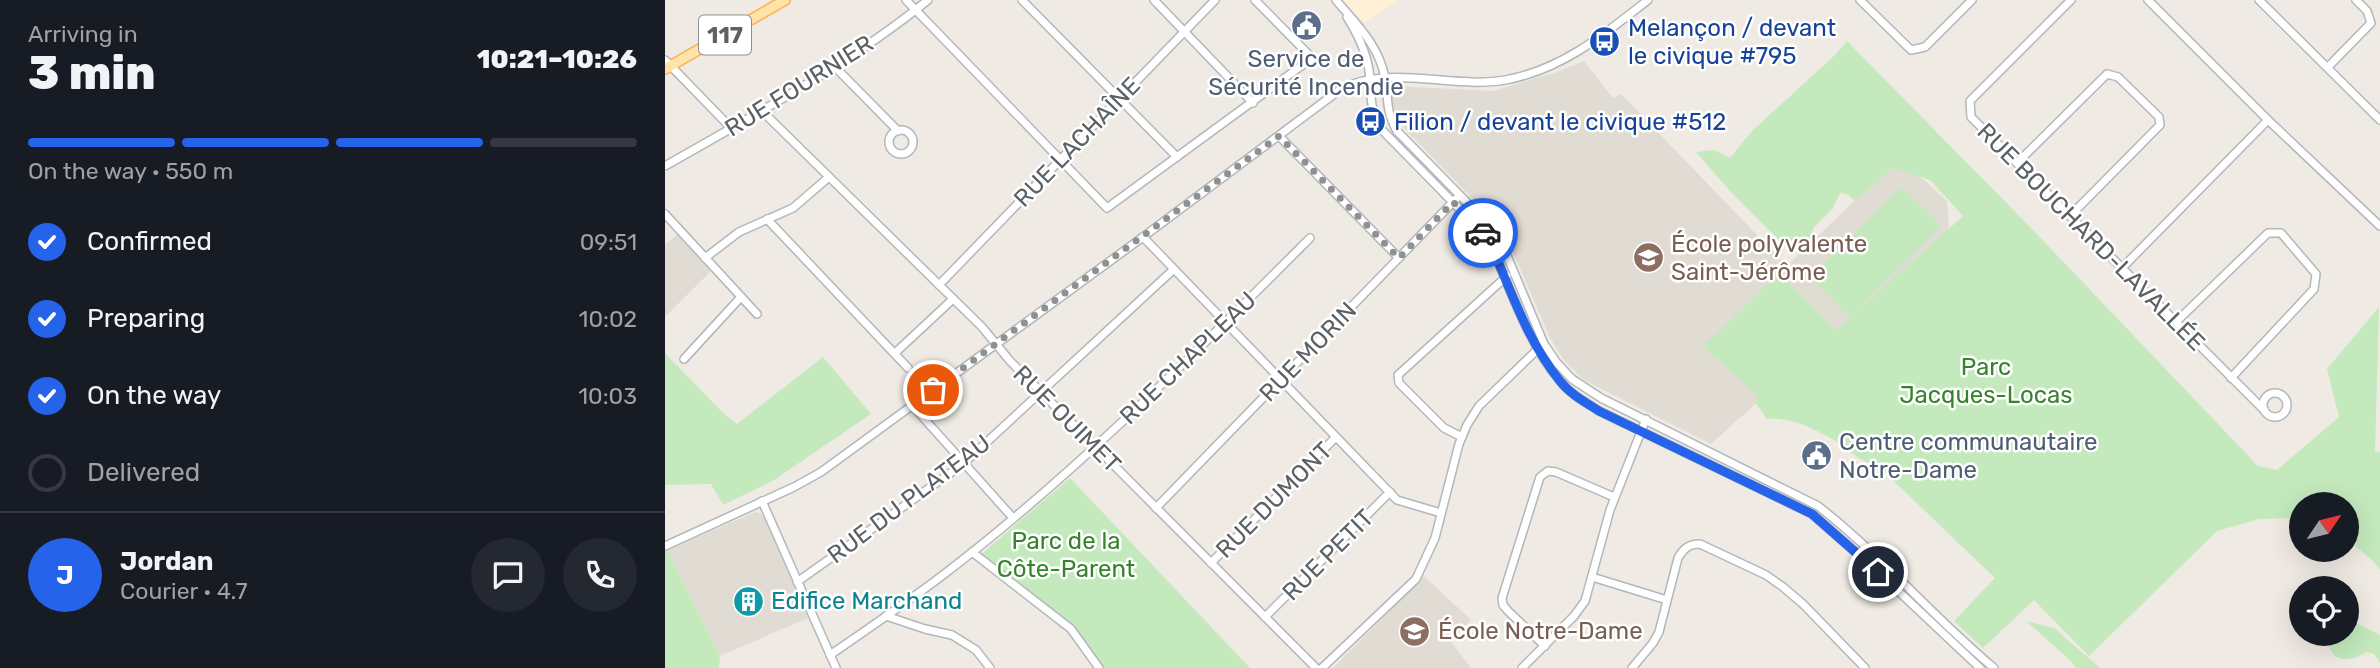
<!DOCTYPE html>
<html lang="en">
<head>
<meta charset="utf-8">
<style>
	body { margin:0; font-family:Rubik,sans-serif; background:#242831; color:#f1f3f6; height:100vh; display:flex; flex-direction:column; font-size:26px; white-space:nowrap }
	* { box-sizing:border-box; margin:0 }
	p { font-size:23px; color:#9ea1a6 }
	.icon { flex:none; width:38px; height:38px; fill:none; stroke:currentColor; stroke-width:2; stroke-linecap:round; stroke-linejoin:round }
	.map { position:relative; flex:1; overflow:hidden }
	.side { display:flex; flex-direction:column; background:#171b24; width:665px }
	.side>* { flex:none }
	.needle { width:46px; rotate:55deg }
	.controls { position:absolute; left:1624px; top:492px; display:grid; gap:14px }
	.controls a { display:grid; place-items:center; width:70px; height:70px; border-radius:50%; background:#171b24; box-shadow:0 7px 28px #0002; font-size:35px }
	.pin { position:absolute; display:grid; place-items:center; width:60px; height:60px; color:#fff; margin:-30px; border:4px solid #fff; border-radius:50%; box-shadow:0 2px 7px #0007 }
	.courier { position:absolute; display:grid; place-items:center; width:70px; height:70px; margin:-35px; border:5px solid #2563eb; border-radius:50%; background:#fff; color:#222; box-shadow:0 2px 9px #0007 }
	.headline em { font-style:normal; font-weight:800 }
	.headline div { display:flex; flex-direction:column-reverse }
	.headline { display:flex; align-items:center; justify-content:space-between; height:119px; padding:0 28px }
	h1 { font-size:46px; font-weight:800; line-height:52px }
	.bar { display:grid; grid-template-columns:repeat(4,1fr); gap:10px 7px; align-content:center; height:84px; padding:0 28px }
	.bar i { height:9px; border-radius:5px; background:#363941 }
	.bar .active { background:#2563eb }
	.bar p { grid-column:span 4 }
	.line { display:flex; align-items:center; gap:18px; padding:0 28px; border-top:2px solid #363941 }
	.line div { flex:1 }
	.round { display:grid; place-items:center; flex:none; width:74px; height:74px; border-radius:37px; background:#242831 }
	ol { padding:0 28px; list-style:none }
	li { display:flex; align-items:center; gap:21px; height:77px }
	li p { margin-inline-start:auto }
	li .icon { padding:7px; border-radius:50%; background:#2563eb; color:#fff; stroke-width:4 }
	li:last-child { color:#9ea1a6 }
	li i { width:38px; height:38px; border:4px solid #363941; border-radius:50% }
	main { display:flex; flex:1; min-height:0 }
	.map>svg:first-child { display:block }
	.commercial { fill:#fff0d8 }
	.education { fill:#e1dcd3 }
	.green { fill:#c4e9bd }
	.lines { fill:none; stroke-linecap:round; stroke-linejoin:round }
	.minor-casing { stroke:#b3b7bb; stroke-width:10 }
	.major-casing { stroke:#feb14d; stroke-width:12 }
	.minor { stroke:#fff; stroke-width:7 }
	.major { stroke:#ffe3a8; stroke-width:9 }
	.done { stroke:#8f9191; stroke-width:7; stroke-dasharray:0 12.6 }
	.route { stroke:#2563eb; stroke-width:9 }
	.labels { text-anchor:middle; stroke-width:5; stroke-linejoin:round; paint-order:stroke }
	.shield { fill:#fff; stroke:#8c9093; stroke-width:2 }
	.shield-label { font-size:23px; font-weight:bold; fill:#5b6165 }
	.transit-label { font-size:24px; fill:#164399; stroke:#fff; text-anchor:start }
	.service-label { font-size:24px; fill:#4e5e75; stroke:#fff }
	.street-label { font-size:24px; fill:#5b6165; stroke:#fff }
	.education-label { font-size:24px; fill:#785e54; stroke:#fff; text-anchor:start }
	.park-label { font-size:24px; fill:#36832c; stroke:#fff }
	.culture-label { font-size:24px; fill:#0d838f; stroke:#fff; text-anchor:start }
</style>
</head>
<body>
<main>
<section class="side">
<div class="headline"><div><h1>3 min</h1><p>Arriving in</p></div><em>10:21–10:26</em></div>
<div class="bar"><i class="active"></i><i class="active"></i><i class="active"></i><i></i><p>On the way · 550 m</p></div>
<ol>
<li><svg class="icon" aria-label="check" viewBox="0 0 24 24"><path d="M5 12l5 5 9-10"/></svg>Confirmed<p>09:51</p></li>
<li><svg class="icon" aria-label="check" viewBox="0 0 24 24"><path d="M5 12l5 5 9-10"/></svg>Preparing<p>10:02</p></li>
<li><svg class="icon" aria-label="check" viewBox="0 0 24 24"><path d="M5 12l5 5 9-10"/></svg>On the way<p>10:03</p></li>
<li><i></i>Delivered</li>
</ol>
<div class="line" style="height:126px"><b class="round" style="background:#2563eb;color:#fff">J</b><div><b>Jordan</b><p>Courier · 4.7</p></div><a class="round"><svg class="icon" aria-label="chat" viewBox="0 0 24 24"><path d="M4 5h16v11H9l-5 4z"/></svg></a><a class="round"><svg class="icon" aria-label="phone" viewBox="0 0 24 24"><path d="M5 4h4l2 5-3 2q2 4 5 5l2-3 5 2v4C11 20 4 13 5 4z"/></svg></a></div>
</section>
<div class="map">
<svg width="1715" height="668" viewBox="0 0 1715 668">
	<rect width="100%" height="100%" fill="#efeae3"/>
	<polygon class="commercial" points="677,0 734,0 700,23"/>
	<g class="education">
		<polygon points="919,61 948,98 956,94 1122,266 1227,164 1258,179 1282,201 1284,229 1046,444 919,380 898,359 885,338 841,236 833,225 740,129 733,120 727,103 726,92 729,86 828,91 892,72"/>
		<polygon points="13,234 47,270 0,317 0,245"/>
		<polygon points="90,512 99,515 143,618 55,656 2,550"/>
		<polygon points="759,576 806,620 786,642 806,668 668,668"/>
	</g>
	<g class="green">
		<path d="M1182 41 1367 229 1593 466 1612 470 1674 417 1662 369 1714 307 1710 451 1715 452V570L1708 561 1682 539V504H1636V518L1594 519 1552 531 1424 656 1369 600 1318 648 1289 621 1330 578 1211 464C1197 463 1186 452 1174 443 1154 431 1126 416 1102 419L1090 402 1094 397 1038 346 1114 273 1171 330 1298 216 1265 180 1227 168 1190 201 1182 194 1175 193 1168 208 1149 227 1145 239 1126 252 1064 190 1031 152 1049 150 1065 158 1087 131 1170 55Z"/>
		<polygon points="1236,187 1276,226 1185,317 1146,277"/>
		<polygon points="0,353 59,414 72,424 158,357 206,414 109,480 58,505 46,484 0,485"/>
		<polygon points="405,478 585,668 432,668 399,623 313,557"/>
		<polygon points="2,550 55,656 54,668 0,668 0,551"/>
		<path d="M1683 619 1715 635V663L1709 654 1701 652C1684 664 1663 662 1663 637L1667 634H1682Z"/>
		<polygon points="1361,621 1389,628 1435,668 1411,668 1407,662"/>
	</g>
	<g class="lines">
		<defs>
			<g id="minor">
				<polyline points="241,0 442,208 647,58 590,0"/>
				<polyline points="357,0 512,157"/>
				<polyline points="489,0 588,103"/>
				<path d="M671 0C691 24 714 45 720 78 724 101 720 109 732 131L826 227 835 239 879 344 892 363 907 379 936 398 1153 506C1216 555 1268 617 1329 668"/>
				<polyline points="1195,0 1246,50 1260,47 1307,0"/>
				<polyline points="1406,0 1305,101 1306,117 1599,410"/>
				<polyline points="1483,0 1603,120 1715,226"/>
				<polyline points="1594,0 1715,120"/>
				<path d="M682 17C692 33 701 52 704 70 707 95 703 107 717 130L819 234 826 245C846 291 863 343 895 381 905 394 920 402 934 411L1147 514 1213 572 1315 668"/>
				<polyline points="0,60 66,128"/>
				<polyline points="169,66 233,131"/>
				<polyline points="1663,67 1706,23 1702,11 1691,0"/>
				<polyline points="96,110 317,327 345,361 651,668"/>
				<circle cx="236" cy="142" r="12"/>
				<polyline points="614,136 734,258"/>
				<polyline points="1352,163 1442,74 1453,77 1494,117 1495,125 1405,216"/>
				<path d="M0 166C89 115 183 65 263 0"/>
				<polyline points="0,214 92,314"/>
				<polyline points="102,219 243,368"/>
				<polyline points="478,237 732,500 776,513"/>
				<polyline points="40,258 74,232 128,208 164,177"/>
				<polyline points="1457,268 1603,120"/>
				<polyline points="274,285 550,0"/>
				<polyline points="1511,322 1603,233 1616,233 1651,274 1649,289 1566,378"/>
				<polyline points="230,353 288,299"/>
				<polyline points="19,359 76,297"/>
				<circle cx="1610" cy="405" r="12"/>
				<polyline points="247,405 348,518"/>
				<polyline points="797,437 779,428 734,383 733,375 842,276"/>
				<polyline points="97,501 171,668"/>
				<polyline points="491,508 791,199"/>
				<path d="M0 546 129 487 156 472 478 237 676 89C725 63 793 91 845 79 899 68 941 33 983 0"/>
				<polyline points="307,552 406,629 434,668"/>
				<polyline points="546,563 671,437"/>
				<polyline points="927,577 1002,600"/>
				<polyline points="132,582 298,464 508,270"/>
				<polyline points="221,616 260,629 287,635 311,650 325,668"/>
				<polyline points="600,617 725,492"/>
				<polyline points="880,646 843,611 838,605 837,598 875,477 883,471 891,472 949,497"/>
				<path d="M165 655C203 629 241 603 278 575 410 474 528 355 645 238"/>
				<polyline points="657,668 751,579 770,538 794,444 802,425 814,406 874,348"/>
				<polyline points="857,668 909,616 920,601 945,510 981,419"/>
				<path d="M967 668 988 643 994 632 1013 558C1019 548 1024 544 1035 544L1101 575 1118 587 1138 604 1200 668"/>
			</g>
			<polyline id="major" points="0,69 120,0"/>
		</defs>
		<use href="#minor" class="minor-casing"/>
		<use href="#major" class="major-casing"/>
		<use href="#minor" class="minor"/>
		<use href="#major" class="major"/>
	</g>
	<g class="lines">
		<polyline class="done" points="268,390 614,136 734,258 788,202 818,233"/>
		<path class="route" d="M818 233 826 245C846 291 863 342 895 381 905 394 920 402 934 411L1147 514 1213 572"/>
	</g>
	<defs>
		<symbol id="civic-disc" viewBox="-11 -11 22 22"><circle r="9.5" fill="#5c6f8a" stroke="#fff"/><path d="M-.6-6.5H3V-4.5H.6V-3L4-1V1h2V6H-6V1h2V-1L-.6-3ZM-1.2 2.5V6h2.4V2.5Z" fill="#fff"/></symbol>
		<symbol id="bus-disc" viewBox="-11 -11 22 22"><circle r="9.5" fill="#1a4fb4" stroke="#fff"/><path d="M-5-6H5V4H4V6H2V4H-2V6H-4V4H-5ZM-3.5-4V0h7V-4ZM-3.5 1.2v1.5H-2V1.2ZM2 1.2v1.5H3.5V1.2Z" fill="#fff"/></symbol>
		<symbol id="school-disc" viewBox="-11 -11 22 22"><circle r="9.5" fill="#8d6e63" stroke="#fff"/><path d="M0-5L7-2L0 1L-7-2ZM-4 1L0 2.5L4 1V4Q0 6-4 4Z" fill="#fff"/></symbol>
		<symbol id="building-disc" viewBox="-11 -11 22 22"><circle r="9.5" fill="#0f9aa8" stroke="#fff"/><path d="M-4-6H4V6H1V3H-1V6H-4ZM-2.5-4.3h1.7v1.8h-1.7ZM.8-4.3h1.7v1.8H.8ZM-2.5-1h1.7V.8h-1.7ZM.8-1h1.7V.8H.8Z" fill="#fff"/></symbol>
	</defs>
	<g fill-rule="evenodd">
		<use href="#civic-disc" x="624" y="8" width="35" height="35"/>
		<use href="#bus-disc" x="922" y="24" width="35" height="35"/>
		<use href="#bus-disc" x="688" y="104" width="35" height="35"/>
		<use href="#school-disc" x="966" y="240" width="35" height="35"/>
		<use href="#civic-disc" x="1134" y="438" width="35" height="35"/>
		<use href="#building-disc" x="66" y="584" width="35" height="35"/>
		<use href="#school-disc" x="732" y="614" width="35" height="35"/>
	</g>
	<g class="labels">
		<rect class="shield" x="34" y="15.5" width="52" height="39" rx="5"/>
		<g class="shield-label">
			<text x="60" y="43">117</text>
		</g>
		<g class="transit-label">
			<text x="963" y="36">Melançon / devant<tspan x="963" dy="28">le civique #795</tspan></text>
			<text x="729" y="130">Filion / devant le civique #512</text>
		</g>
		<g class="service-label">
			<text x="641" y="67">Service de<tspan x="641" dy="28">Sécurité Incendie</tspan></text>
			<text x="1174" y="450" text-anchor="start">Centre communautaire<tspan x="1174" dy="28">Notre-Dame</tspan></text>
		</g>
		<g class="street-label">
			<text transform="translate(134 86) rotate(-32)" y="8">RUE FOURNIER</text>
			<text transform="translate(412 142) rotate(-46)" y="8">RUE LACHAÎNE</text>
			<text transform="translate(1426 237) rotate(45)" y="8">RUE BOUCHARD-LAVALLÉE</text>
			<text transform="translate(643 352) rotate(-46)" y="8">RUE MORIN</text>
			<text transform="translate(523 358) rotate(-44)" y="8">RUE CHAPLEAU</text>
			<text transform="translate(402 419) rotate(45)" y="8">RUE OUIMET</text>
			<text transform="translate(244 499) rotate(-37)" y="8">RUE DU PLATEAU</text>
			<text transform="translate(609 500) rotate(-45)" y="8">RUE DUMONT</text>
			<text transform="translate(663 555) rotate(-45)" y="8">RUE PETIT</text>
		</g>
		<g class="education-label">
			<text x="1006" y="252">École polyvalente<tspan x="1006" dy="28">Saint-Jérôme</tspan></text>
			<text x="773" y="639">École Notre-Dame</text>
		</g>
		<g class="park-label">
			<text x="1321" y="375">Parc<tspan x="1321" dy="28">Jacques-Locas</tspan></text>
			<text x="401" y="549">Parc de la<tspan x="401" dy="28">Côte-Parent</tspan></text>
		</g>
		<g class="culture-label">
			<text x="106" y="609">Edifice Marchand</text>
		</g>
	</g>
</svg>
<div class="controls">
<a><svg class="needle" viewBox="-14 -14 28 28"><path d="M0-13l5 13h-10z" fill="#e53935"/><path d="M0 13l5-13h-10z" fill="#9ea1a6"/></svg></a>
<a><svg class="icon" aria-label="locate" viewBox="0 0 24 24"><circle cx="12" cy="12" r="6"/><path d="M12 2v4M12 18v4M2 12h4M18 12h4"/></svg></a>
</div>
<div class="pin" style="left:268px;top:390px;background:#ea580c"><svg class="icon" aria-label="bag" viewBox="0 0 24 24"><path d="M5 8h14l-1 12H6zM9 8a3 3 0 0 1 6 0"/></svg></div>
<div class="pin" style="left:1213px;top:572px;background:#1f2937"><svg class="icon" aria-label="home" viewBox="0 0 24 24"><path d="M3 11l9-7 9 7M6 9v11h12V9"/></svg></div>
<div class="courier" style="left:818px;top:233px"><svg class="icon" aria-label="car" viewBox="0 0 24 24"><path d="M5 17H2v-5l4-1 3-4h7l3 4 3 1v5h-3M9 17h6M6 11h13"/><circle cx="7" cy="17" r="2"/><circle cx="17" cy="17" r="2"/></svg></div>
</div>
</main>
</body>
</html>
